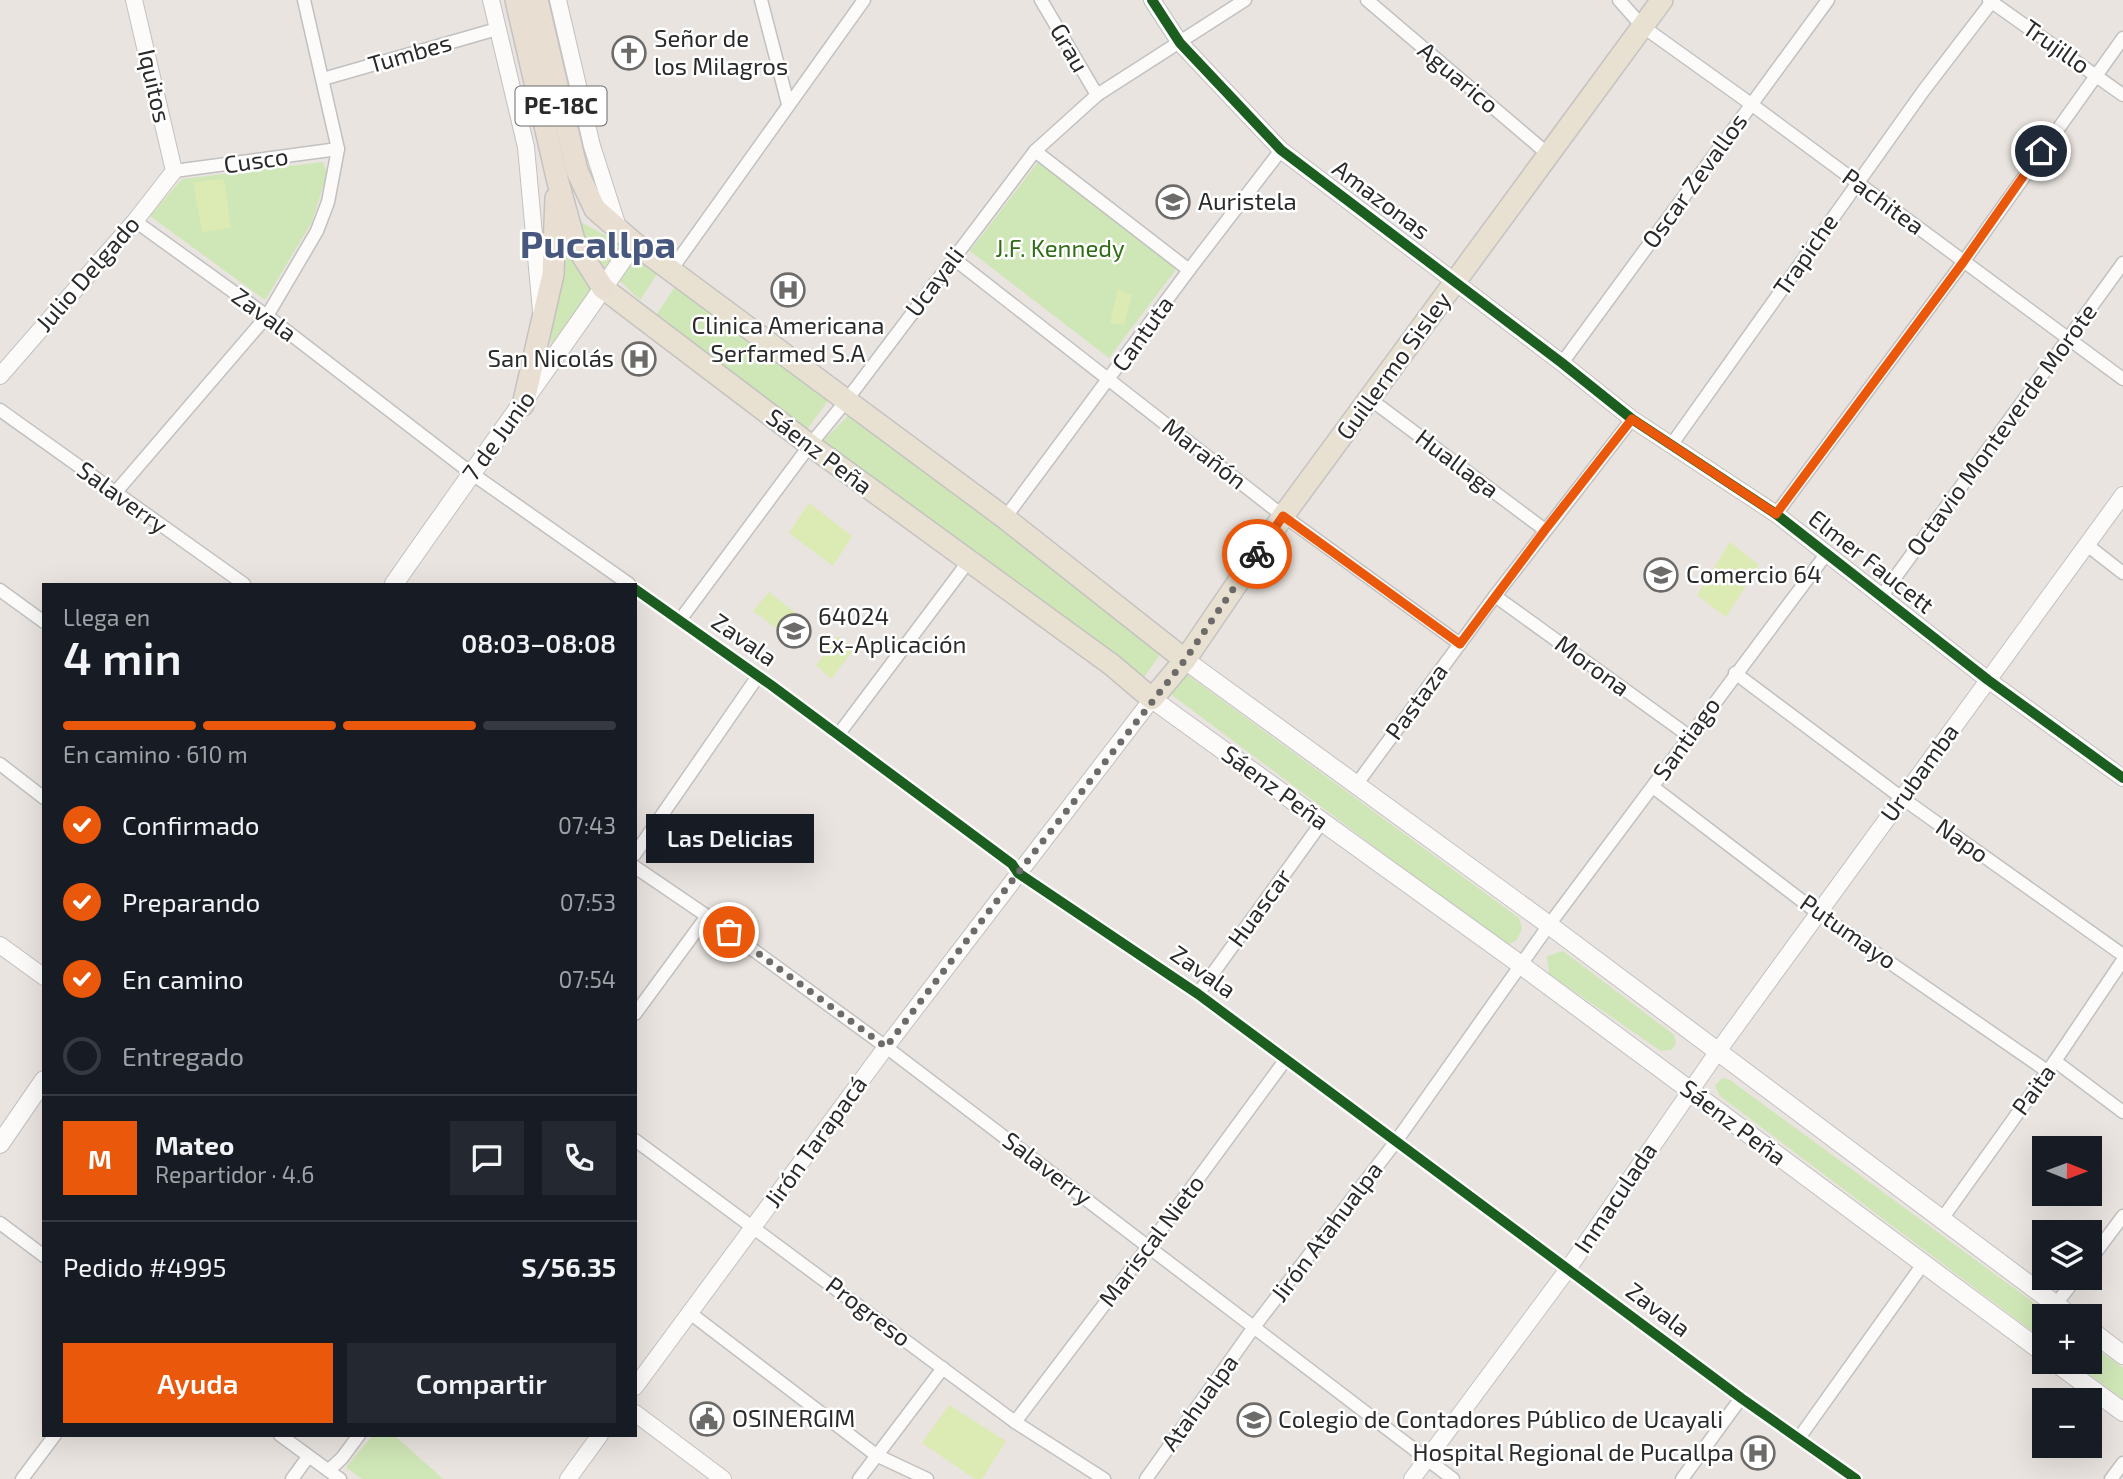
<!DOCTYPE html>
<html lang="es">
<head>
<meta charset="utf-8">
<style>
	body { margin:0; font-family:"Exo 2",sans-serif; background:#242831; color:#f1f3f6; height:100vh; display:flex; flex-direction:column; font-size:26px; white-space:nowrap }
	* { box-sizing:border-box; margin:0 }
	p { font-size:23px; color:#9ea1a6 }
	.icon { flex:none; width:38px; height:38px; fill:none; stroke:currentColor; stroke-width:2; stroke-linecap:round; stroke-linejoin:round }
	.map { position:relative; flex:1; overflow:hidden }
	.side { position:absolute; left:42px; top:583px; width:595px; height:854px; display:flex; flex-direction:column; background:#171b24; border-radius:0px; box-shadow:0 7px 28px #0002 }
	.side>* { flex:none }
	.needle { width:46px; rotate:91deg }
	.fabs { position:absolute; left:2032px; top:1136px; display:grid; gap:14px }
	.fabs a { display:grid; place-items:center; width:70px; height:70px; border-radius:0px; background:#171b24; box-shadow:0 7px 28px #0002; font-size:35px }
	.pin { position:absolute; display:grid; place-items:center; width:60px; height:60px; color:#fff; margin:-30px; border:4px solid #fff; border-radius:50%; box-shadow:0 2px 7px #0007 }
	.courier { position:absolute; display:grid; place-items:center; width:70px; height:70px; margin:-35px; border:5px solid #ea580c; border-radius:50%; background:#fff; color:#222; box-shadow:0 2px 9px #0007 }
	.bubble { position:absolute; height:49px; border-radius:0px; background:#171b24; box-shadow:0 7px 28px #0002; font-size:23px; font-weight:600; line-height:49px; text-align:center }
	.summary em { font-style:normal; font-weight:600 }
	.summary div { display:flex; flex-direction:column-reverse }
	.summary { display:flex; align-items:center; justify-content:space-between; height:119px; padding:0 21px }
	h1 { font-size:46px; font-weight:600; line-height:52px }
	.bar { display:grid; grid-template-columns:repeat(4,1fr); gap:10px 7px; align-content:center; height:84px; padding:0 21px }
	.bar i { height:9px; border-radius:5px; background:#363941 }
	.bar .on { background:#ea580c }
	.bar p { grid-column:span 4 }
	.line { display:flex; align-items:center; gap:18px; padding:0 21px; border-top:2px solid #363941 }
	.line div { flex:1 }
	.round { display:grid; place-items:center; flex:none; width:74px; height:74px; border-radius:0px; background:#242831 }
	ol { padding:0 21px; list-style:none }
	li { display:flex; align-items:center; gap:21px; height:77px }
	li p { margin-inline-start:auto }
	li .icon { padding:7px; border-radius:50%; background:#ea580c; color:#fff; stroke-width:4 }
	li:last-child { color:#9ea1a6 }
	li i { width:38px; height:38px; border:4px solid #363941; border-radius:50% }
	.primary-button { display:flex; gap:14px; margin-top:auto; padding:14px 21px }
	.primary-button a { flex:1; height:80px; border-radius:0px; background:#ea580c; color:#fff; font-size:28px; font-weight:600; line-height:80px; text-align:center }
	.primary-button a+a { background:#242831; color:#f1f3f6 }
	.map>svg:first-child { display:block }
	.green { fill:#cfe6b6 }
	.pitch { fill:#dceab4 }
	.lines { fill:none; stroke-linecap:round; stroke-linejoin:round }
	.minor-casing { stroke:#c2c1c1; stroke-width:15 }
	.tertiary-casing { stroke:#c2c1c1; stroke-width:18 }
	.secondary-casing { stroke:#c2c1c1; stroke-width:20 }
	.primary-casing { stroke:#c4c3c1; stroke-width:24 }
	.trunk-casing { stroke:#c4c3c1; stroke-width:24 }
	.minor { stroke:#fcfbfa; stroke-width:12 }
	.tertiary { stroke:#fcfbfa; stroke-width:16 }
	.secondary { stroke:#fcfbfa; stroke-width:18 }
	.primary { stroke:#e8e1d2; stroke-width:21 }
	.trunk { stroke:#e8ded2; stroke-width:21 }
	.cycleway-casing { stroke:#fff; stroke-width:15 }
	.cycleway { stroke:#1b5e20; stroke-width:10 }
	.done { stroke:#6d6b69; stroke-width:7; stroke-dasharray:0 12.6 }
	.route { stroke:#ea580c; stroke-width:9 }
	.labels { text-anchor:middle; stroke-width:5; stroke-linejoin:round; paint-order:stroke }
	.shield { fill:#fff; stroke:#6a6a6a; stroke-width:2 }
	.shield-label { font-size:23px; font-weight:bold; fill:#2a2a2a }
	.poi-label { font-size:24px; fill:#2a2a2a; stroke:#fff; text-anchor:start }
	.street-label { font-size:24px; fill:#2a2a2a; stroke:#fff }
	.park-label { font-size:24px; fill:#316c16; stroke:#fff }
	.town-label { font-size:38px; font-weight:bold; fill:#48577e; stroke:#fff }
</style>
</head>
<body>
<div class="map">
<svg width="2123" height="1479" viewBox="0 0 2123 1479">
	<rect width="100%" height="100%" fill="#e9e4df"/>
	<g class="green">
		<polygon points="323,162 327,173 312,222 265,300 150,216 182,179"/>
		<polygon points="1038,162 1177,268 1109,358 970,251"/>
		<polygon points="575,219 623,245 603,276"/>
		<polygon points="563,240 595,285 550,346"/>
		<polygon points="636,254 659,271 640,300 619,280"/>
		<polygon points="676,285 829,399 806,431 655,317"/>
		<polygon points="849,415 1162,652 1144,677 821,443"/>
		<polygon points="1178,668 1519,918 1522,928 1517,940 1506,945 1164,689"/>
		<polygon points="1563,951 1674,1035 1676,1044 1671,1050 1661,1051 1549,974 1547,956"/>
		<polygon points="1722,1078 1730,1080 2052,1316 2044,1316 2044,1340 1720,1096 1715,1086"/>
		<polygon points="2090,1344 2123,1368 2123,1399 2073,1362 2090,1362"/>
		<polygon points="373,1435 394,1435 443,1479 362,1479 346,1467"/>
	</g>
	<g class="pitch">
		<polygon points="224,179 231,228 202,232 193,182"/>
		<polygon points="1118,289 1132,295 1124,325 1110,323"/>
		<polygon points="809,503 852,536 833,566 789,533"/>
		<polygon points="1730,542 1759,565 1726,617 1697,595"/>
		<polygon points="769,592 810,624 795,642 753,611"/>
		<polygon points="838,636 854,649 831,679 816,665"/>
		<polygon points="949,1405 1006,1441 982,1479 975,1479 922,1443"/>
	</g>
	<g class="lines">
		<defs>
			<g id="minor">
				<polyline points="761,0 788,104"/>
				<polyline points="1041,0 1097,95"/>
				<polyline points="1367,0 1549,155"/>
				<polyline points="1619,0 1642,26 1751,104 2123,379"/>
				<polyline points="1989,0 2123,95"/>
				<polyline points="323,79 497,29"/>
				<polyline points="1035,151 1189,270"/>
				<polyline points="174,171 338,149"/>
				<polyline points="135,221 267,316 471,473 629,584"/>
				<polyline points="953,258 1273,508 1460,644"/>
				<polyline points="671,270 864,0"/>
				<polyline points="1562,363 1828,0"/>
				<polyline points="1370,399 1545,530"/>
				<polyline points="0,410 244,584"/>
				<polyline points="1672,444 1924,90 1993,0"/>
				<polyline points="115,493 267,316 317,231 328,202 338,149 304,0"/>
				<polyline points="1776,514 1964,261 2123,38"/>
				<polyline points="1005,518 1189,270 1281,150"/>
				<polyline points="2087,545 2123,573"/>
				<polyline points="635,589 771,685 1012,864 1018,873 1198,994 1741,1398 1856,1479"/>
				<polyline points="0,590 44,622"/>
				<polyline points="1495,596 1689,736"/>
				<polyline points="1881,597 2123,263"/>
				<polyline points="680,620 810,445 846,401 1035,151 1097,95 1245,0"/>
				<polyline points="1735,673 1902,798 2123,955"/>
				<polyline points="838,735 968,562"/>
				<polyline points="0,764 44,798"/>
				<polyline points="1356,785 1495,596 1632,419"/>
				<polyline points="1653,787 1818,913 2047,1071"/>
				<polyline points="635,854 758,676"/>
				<polyline points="635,867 707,916 886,1047 1453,1479"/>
				<polyline points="1198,994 1322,822"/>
				<polyline points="635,1014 707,916"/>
				<polyline points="2055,1061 2123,1112"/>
				<polyline points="635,1140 1015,1422 1104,1479"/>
				<polyline points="1942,1219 2055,1061 2123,960"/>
				<polyline points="0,1223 44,1256"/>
				<polyline points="2090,1260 2123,1216"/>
				<polyline points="2056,1304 2076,1278"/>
				<polyline points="690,1313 876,1455 927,1479"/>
				<polyline points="1015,1422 1148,1247 1286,1059"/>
				<polyline points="280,1435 340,1479"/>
				<polyline points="1799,1438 1923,1264"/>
				<polyline points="329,1470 342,1458 359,1435"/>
				<polyline points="22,1479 55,1435"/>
				<polyline points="292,1479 308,1457"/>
				<polyline points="859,1479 943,1368"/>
				<polyline points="1146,1479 1254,1327 1397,1140 1549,925 1827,553"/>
				<polyline points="1682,1479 1741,1398"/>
				<polyline points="2111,1479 2123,1463"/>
			</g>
			<g id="tertiary">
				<polyline points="491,0 526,147 541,311"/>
				<polyline points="558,0 592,146 618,227"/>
				<polyline points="1152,0 1180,43 1281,150 1562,363 1632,419 1776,514 1988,680 2123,778"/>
				<polyline points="0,376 135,221 174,171 134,0"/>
				<polyline points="0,945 44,977"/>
				<polyline points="635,1387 886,1047 1152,699"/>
				<polyline points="635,1413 723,1479"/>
				<polyline points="568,1479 600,1435"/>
				<polyline points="1412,1479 1568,1269 1718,1051 2123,495"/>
			</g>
			<g id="secondary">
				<path d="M394 584C473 470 556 358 634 243"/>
				<polyline points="1185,660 1549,925 2071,1316"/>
				<polyline points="1152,699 1521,965 2044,1353"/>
				<polyline points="0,1144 44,1080"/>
				<polyline points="2090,1330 2123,1355"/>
				<polyline points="2055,1362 2123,1412"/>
			</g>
			<g id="primary">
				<polyline points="634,243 1005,518 1185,660"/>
				<polyline points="603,288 810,445 1112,665 1152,699 1185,660 1283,516 1662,0"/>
			</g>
			<g id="trunk">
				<polyline points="516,0 558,182 575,244 603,288"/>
				<polyline points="537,0 577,171 595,209 634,243"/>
				<polyline points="523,405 553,274 556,198"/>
			</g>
		</defs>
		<use href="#minor" class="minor-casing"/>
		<use href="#tertiary" class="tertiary-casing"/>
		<use href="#secondary" class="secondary-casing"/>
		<use href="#primary" class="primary-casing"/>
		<use href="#trunk" class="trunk-casing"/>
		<use href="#minor" class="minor"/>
		<use href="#tertiary" class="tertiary"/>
		<use href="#secondary" class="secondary"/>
		<use href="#primary" class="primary"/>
		<use href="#trunk" class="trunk"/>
		<defs>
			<g id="cycleway">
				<polyline points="1152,0 1180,43 1281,150 1562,363 1632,419 1776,514 1988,680 2123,778"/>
				<polyline points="635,589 771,685 1012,864 1018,873 1198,994 1741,1398 1856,1479"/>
			</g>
		</defs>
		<use href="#cycleway" class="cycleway-casing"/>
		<use href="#cycleway" class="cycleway"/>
	</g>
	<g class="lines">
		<polyline class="done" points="729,932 886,1047 1018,873 1185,660 1257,554"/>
		<polyline class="route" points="1257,554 1283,516 1460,644 1545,530 1632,419 1776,514 1964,261 2041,151"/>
	</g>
	<defs>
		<symbol id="church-ring" viewBox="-11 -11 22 22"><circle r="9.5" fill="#fff" stroke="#6d6b69" stroke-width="1.5"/><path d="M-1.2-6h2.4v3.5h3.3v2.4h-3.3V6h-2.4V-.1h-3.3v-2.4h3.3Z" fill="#6d6b69"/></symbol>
		<symbol id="university-ring" viewBox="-11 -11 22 22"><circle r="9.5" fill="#fff" stroke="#6d6b69" stroke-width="1.5"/><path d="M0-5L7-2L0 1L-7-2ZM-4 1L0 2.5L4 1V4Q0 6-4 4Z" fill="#6d6b69"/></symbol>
		<symbol id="hospital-ring" viewBox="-11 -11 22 22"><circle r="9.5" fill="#fff" stroke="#6d6b69" stroke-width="1.5"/><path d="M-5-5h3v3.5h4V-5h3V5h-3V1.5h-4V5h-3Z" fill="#6d6b69"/></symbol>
		<symbol id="school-ring" viewBox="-11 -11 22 22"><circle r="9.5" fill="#fff" stroke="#6d6b69" stroke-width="1.5"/><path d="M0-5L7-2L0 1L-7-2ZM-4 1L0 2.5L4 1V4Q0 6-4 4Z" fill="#6d6b69"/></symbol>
		<symbol id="civic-ring" viewBox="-11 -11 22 22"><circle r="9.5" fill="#fff" stroke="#6d6b69" stroke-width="1.5"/><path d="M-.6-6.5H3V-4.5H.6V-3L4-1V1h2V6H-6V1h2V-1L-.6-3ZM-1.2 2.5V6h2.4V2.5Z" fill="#6d6b69"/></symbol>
	</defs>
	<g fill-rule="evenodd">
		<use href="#church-ring" x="610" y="34" width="38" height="38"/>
		<use href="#university-ring" x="1154" y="183" width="38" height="38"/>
		<use href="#hospital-ring" x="769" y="271" width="38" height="38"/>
		<use href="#hospital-ring" x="620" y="340" width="38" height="38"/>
		<use href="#school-ring" x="1642" y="556" width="38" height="38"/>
		<use href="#university-ring" x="775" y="612" width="38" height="38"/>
		<use href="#civic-ring" x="688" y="1400" width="38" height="38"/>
		<use href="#university-ring" x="1235" y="1401" width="38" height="38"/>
		<use href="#hospital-ring" x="1739" y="1434" width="38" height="38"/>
	</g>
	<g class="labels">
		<rect class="shield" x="515.5" y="86.5" width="91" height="39" rx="5"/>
		<g class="shield-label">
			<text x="561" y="114">PE-18C</text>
		</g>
		<g class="poi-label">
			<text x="654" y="47">Señor de<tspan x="654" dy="28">los Milagros</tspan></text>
			<text x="1198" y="210">Auristela</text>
			<text x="788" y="334" text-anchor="middle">Clinica Americana<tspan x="788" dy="28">Serfarmed S.A</tspan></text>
			<text x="614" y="367" text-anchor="end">San Nicolás</text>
			<text x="1686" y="583">Comercio 64</text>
			<text x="818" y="625">64024<tspan x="818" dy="28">Ex-Aplicación</tspan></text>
			<text x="732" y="1427">OSINERGIM</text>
			<text x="1278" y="1428">Colegio de Contadores Público de Ucayali</text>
			<text x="1734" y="1461" text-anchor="end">Hospital Regional de Pucallpa</text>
		</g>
		<g class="street-label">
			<text transform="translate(2056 47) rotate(35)" y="8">Trujillo</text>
			<text transform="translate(1069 48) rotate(60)" y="8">Grau</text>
			<text transform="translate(410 54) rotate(-16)" y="8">Tumbes</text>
			<text transform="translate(1458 78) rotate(40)" y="8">Aguarico</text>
			<text transform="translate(154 86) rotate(77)" y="8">Iquitos</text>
			<text transform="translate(256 161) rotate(-8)" y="8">Cusco</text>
			<text transform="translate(1695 181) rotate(-54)" y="8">Oscar Zevallos</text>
			<text transform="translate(1381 200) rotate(37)" y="8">Amazonas</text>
			<text transform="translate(1883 202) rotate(36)" y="8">Pachitea</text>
			<text transform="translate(1806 255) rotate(-55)" y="8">Trapiche</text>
			<text transform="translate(88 274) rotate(-49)" y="8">Julio Delgado</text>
			<text transform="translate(935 282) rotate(-53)" y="8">Ucayali</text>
			<text transform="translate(264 315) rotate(36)" y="8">Zavala</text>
			<text transform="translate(1143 334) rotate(-54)" y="8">Cantuta</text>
			<text transform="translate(1394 366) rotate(-54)" y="8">Guillermo Sisley</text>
			<text transform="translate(2002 430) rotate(-54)" y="8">Octavio Monteverde Morote</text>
			<text transform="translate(499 436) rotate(-54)" y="8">7 de Junio</text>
			<text transform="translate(819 452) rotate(37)" y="8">Sáenz Peña</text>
			<text transform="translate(1204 454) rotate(38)" y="8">Marañón</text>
			<text transform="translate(1457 464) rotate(37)" y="8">Huallaga</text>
			<text transform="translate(122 498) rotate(36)" y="8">Salaverry</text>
			<text transform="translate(1871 562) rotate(38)" y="8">Elmer Faucett</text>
			<text transform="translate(744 640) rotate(35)" y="8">Zavala</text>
			<text transform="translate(1592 666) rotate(36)" y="8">Morona</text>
			<text transform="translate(1417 702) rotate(-54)" y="8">Pastaza</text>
			<text transform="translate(1687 739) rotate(-54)" y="8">Santiago</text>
			<text transform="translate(1920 773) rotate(-54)" y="8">Urubamba</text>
			<text transform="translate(1275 788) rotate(36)" y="8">Sáenz Peña</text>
			<text transform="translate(1962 841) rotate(35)" y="8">Napo</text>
			<text transform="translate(1260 908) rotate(-54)" y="8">Huascar</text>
			<text transform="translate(1848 932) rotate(35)" y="8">Putumayo</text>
			<text transform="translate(1203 972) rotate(35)" y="8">Zavala</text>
			<text transform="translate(2034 1090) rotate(-54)" y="8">Paita</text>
			<text transform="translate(1733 1123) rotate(37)" y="8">Sáenz Peña</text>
			<text transform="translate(816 1142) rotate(-54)" y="8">Jirón Tarapacá</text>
			<text transform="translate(1047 1169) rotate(37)" y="8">Salaverry</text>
			<text transform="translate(1616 1198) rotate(-56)" y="8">Inmaculada</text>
			<text transform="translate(1327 1232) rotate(-53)" y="8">Jirón Atahualpa</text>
			<text transform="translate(1152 1241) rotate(-53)" y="8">Mariscal Nieto</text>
			<text transform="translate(1658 1310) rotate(37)" y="8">Zavala</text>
			<text transform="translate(868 1312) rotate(37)" y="8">Progreso</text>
			<text transform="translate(1200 1403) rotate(-54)" y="8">Atahualpa</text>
		</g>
		<g class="park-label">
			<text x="1060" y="257">J.F. Kennedy</text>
		</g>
		<g class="town-label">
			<text x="598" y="258">Pucallpa</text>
		</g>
	</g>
</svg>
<div class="fabs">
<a><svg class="needle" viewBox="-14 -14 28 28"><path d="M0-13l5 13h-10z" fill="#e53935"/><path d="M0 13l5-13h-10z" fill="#9ea1a6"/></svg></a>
<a><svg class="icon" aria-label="layers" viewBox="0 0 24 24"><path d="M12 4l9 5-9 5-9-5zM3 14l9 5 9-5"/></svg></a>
<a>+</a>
<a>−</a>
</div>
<div class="pin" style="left:729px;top:932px;background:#ea580c"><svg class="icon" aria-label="bag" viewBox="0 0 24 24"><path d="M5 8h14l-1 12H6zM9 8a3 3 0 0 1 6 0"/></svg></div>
<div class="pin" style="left:2041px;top:151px;background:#1f2937"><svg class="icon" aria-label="home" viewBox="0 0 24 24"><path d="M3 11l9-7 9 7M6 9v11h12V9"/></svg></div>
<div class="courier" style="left:1257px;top:554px"><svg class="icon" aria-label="bike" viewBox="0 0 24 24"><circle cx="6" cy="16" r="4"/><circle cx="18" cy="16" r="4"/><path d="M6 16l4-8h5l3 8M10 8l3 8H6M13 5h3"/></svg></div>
<div class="bubble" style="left:646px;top:814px;width:168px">Las Delicias</div>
<section class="side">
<div class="summary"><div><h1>4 min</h1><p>Llega en</p></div><em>08:03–08:08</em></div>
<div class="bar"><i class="on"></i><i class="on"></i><i class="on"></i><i></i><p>En camino · 610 m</p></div>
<ol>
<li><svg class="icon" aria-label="check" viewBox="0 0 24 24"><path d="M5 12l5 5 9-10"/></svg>Confirmado<p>07:43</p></li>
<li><svg class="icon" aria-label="check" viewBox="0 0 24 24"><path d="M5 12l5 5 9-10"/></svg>Preparando<p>07:53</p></li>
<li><svg class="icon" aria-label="check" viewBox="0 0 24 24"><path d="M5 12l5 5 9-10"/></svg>En camino<p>07:54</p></li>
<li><i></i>Entregado</li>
</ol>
<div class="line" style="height:126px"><b class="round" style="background:#ea580c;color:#fff">M</b><div><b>Mateo</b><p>Repartidor · 4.6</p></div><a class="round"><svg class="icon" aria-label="chat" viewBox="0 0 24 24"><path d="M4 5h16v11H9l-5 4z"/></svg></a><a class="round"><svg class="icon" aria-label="phone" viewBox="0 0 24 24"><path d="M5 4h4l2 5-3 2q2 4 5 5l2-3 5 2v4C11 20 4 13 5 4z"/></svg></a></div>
<div class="line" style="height:91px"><div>Pedido #4995</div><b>S/56.35</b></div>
<div class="primary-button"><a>Ayuda</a><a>Compartir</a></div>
</section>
</div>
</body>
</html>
